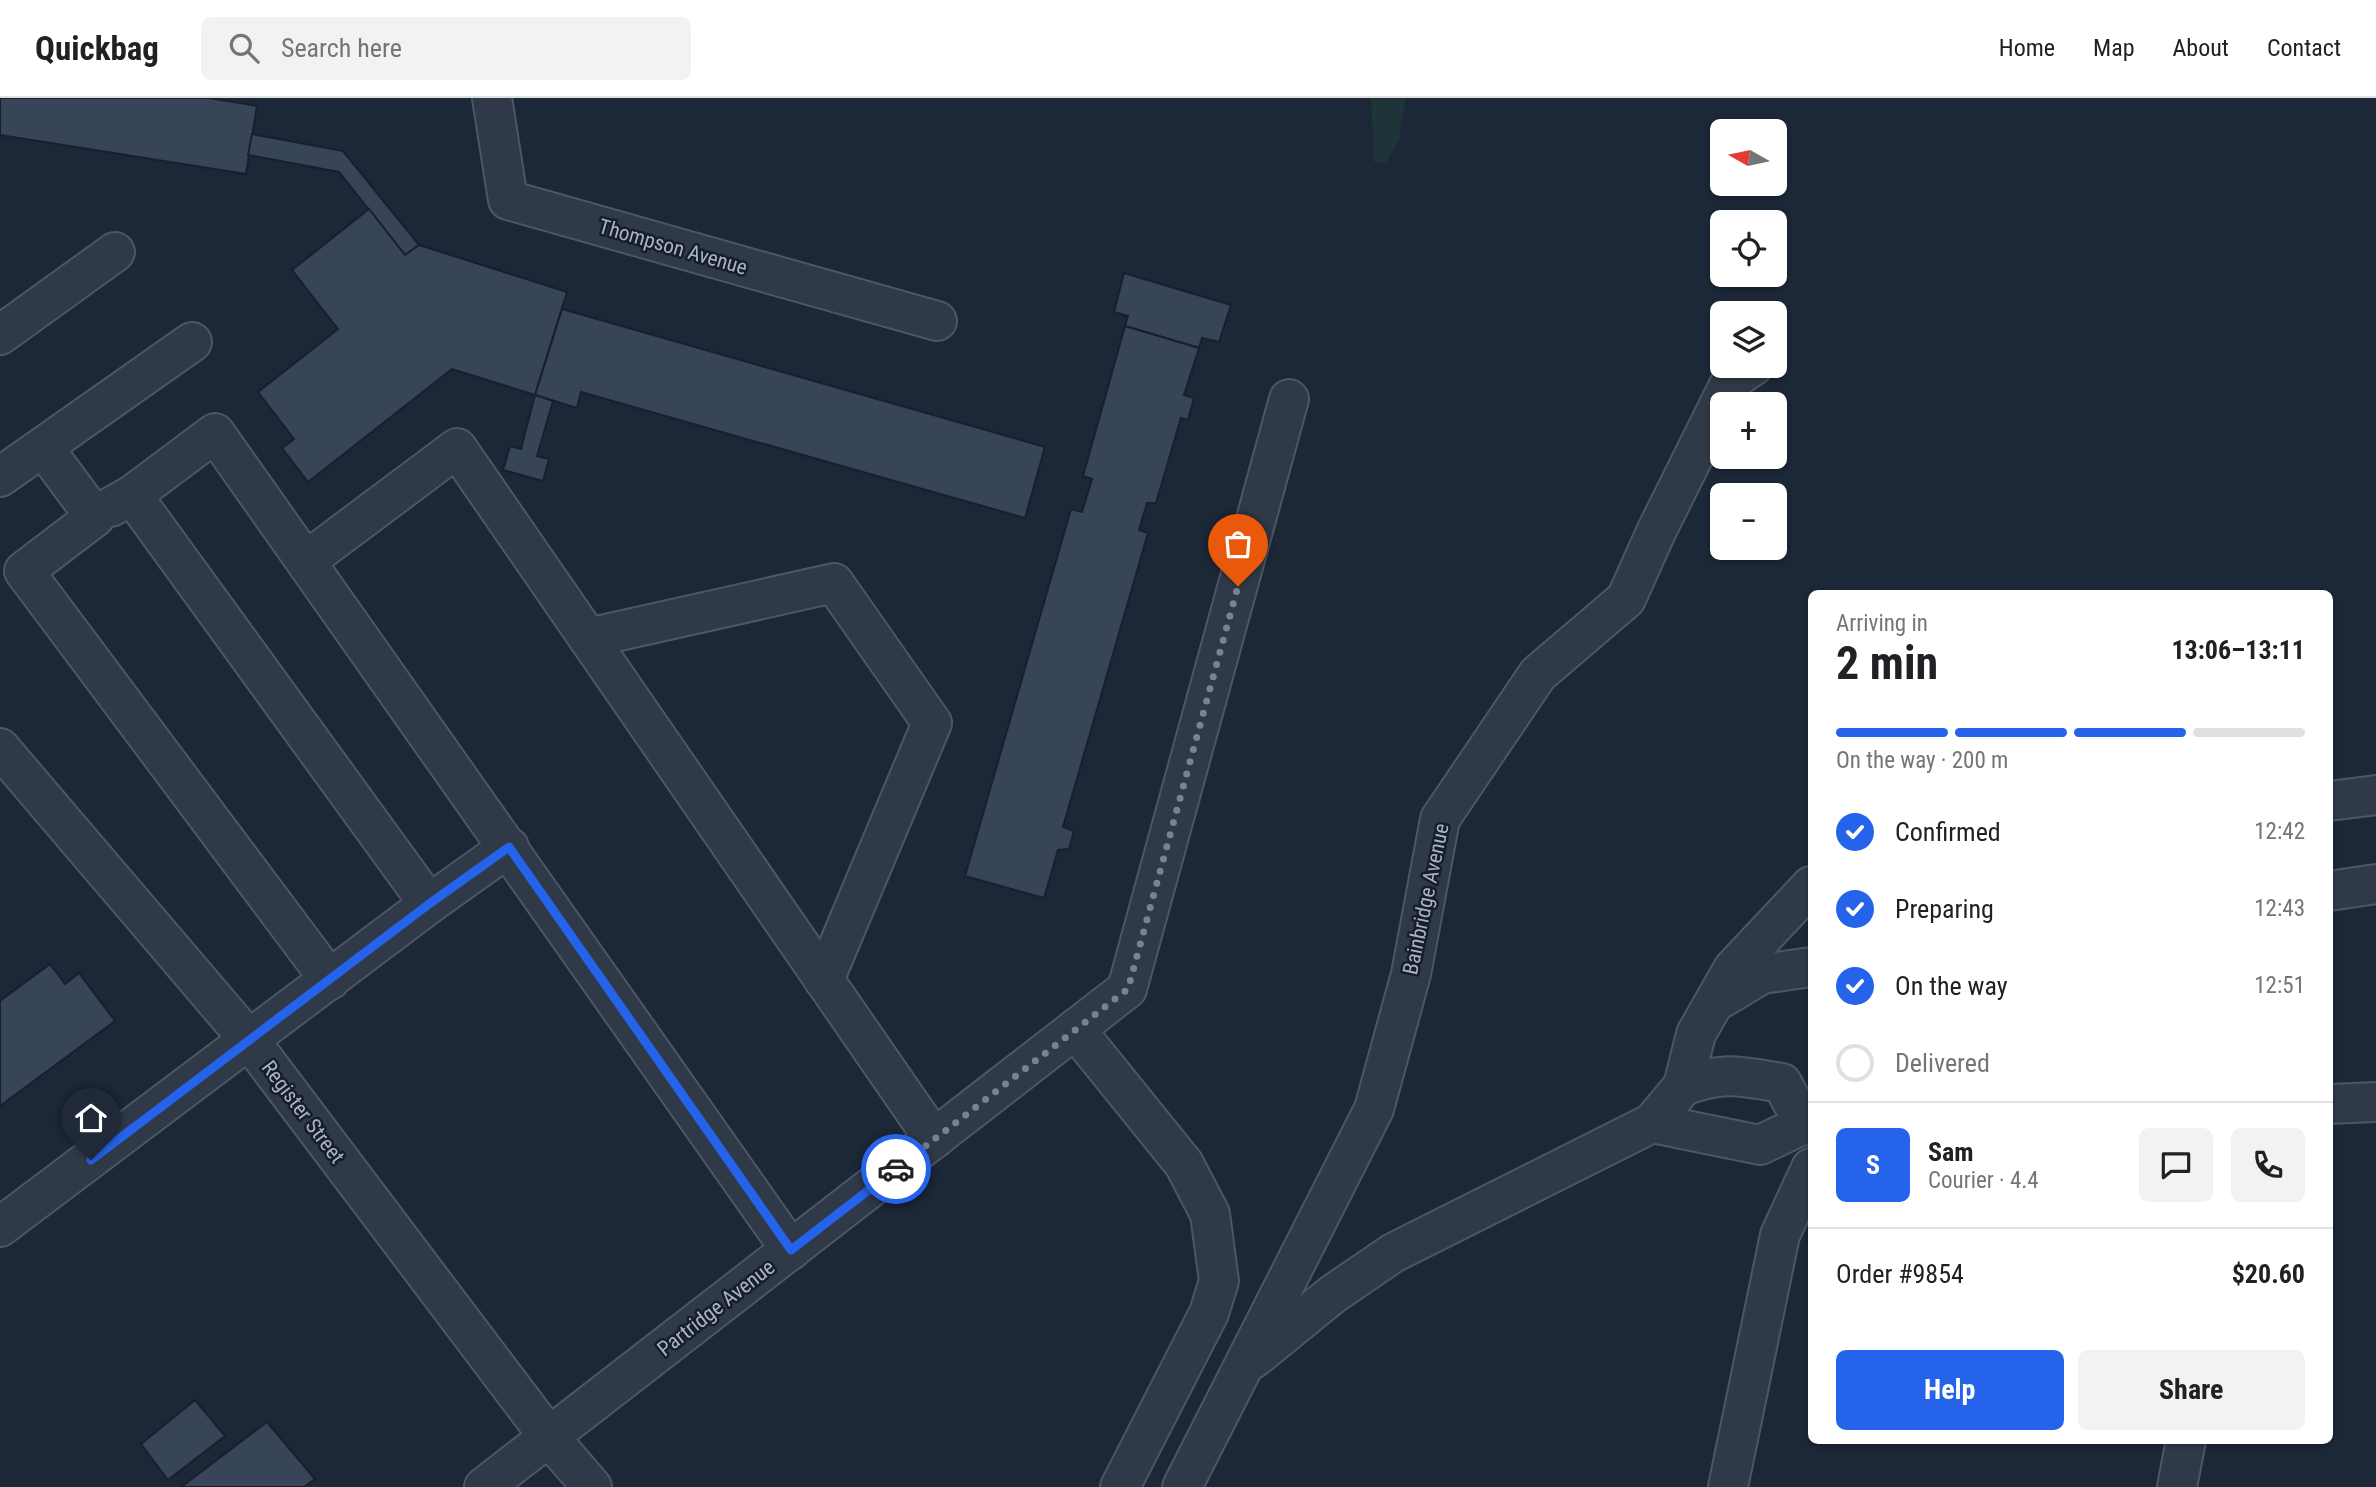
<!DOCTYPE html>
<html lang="en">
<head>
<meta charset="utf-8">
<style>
	body { margin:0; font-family:"Roboto Condensed",sans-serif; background:#f2f2f2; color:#202124; height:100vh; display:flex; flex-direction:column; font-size:26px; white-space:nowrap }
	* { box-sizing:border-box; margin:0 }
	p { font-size:23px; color:#757577 }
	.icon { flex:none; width:38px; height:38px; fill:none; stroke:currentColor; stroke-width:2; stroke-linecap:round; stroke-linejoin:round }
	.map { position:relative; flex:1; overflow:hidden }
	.details { position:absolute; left:1808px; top:492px; width:525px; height:854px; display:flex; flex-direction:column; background:#fff; border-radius:10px; box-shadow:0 2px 5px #0004 }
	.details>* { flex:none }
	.needle { width:46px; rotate:279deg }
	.controls { position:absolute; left:1710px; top:21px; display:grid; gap:14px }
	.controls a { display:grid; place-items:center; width:77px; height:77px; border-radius:10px; background:#fff; box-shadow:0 2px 5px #0004; font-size:35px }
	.pin { position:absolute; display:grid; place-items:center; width:60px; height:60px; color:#fff; margin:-72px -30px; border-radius:50% 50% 50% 0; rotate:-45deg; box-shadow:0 0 7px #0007 }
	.pin .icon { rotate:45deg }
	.courier { position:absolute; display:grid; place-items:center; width:70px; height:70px; margin:-35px; border:5px solid #2563eb; border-radius:50%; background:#fff; color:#222; box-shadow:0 2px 9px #0007 }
	.head em { font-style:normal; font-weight:700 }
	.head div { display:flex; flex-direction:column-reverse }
	.head { display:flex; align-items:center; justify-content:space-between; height:119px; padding:0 28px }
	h1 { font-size:46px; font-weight:700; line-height:52px }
	.bar { display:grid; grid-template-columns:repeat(4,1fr); gap:10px 7px; align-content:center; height:84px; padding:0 28px }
	.bar i { height:9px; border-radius:5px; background:#e0e0e0 }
	.bar .active { background:#2563eb }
	.bar p { grid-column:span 4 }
	.line { display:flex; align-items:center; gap:18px; padding:0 28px; border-top:2px solid #e0e0e0 }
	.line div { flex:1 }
	.round { display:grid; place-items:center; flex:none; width:74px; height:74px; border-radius:10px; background:#f2f2f2 }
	ol { padding:0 28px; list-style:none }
	li { display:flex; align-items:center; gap:21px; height:77px }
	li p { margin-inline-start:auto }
	li .icon { padding:7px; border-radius:50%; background:#2563eb; color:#fff; stroke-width:4 }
	li:last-child { color:#757577 }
	li i { width:38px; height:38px; border:4px solid #e0e0e0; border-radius:50% }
	.cta { display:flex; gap:14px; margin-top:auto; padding:14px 28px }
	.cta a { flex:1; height:80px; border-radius:10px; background:#2563eb; color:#fff; font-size:28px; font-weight:700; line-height:80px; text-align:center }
	.cta a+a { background:#f2f2f2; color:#202124 }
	header { display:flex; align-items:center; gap:42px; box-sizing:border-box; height:98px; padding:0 35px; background:#fff; border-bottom:2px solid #e0e0e0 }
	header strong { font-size:33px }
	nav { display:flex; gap:38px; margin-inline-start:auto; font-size:24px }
	.search { width:490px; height:63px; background:#f2f2f2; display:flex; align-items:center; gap:18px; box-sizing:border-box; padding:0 24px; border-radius:10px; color:#757577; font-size:26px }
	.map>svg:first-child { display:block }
	.green { fill:#1e3438 }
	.building { fill:#384558; stroke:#18202d; stroke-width:2 }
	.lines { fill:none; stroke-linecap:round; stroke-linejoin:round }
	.minor-casing { stroke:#4d5665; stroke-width:42 }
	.minor { stroke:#303947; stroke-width:38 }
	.done { stroke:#788293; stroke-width:7; stroke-dasharray:0 12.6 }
	.route { stroke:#2563eb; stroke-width:9 }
	.labels { text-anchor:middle; stroke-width:5; stroke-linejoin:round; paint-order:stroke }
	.street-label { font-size:21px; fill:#a9b3c5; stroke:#161e2b }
</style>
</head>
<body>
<header>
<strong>Quickbag</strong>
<div class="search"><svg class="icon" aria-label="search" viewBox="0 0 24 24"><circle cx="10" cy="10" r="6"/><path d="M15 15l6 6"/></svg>Search here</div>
<nav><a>Home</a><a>Map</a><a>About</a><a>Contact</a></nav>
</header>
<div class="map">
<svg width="2376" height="1389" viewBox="0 0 2376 1389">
	<rect width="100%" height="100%" fill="#1c2737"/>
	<polygon class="green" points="1371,0 1406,0 1399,42 1385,65 1374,64"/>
	<g class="building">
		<polygon points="0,0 209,0 257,8 246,76 0,37"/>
		<polygon points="252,36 343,53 419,147 405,157 339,74 248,57"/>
		<polygon points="369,111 405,157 419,147 567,194 535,297 452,271 308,384 282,350 294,341 258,294 338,231 292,172"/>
		<polygon points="1124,175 1231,207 1219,244 1202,240 1199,250 1125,228 1128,218 1114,214"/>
		<polygon points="562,211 1045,349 1025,420 581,294 577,310 535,297"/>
		<polygon points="1125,228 1199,250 1184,297 1194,300 1188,322 1181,320 1156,405 1147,405 1139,432 1148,435 1063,729 1074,733 1069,751 1058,752 1044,800 965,778 1071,411 1082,414 1092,381 1083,378"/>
		<polygon points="535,297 553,303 537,358 549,361 543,383 503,372 510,348 521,351"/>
		<polygon points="50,866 65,886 79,875 115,923 0,1008 0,903"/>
		<polygon points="195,1302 225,1338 168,1382 141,1346"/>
		<polygon points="267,1324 315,1381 304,1389 181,1389"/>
	</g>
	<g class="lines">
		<defs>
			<g id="minor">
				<polyline points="492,0 508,102 937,223"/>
				<polyline points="0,237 115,154"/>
				<polyline points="43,349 95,419 24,473 330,882"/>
				<polyline points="0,379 192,244"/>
				<polyline points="132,397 215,335 791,1152"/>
				<polyline points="111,409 132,397 429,806"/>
				<polyline points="306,463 457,350 934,1041"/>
				<polyline points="588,540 834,485 932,625 824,882"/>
				<polyline points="0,650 250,943 549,1339 592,1389"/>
				<polyline points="2329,703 2376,697"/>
				<polyline points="2329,793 2376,786"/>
				<polyline points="1722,900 1762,876 1811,869"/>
				<polyline points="1075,931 1184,1066 1210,1116 1219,1183 1209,1215 1120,1389"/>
				<path d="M1683 988C1725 973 1739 978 1782 985L1804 1026 1811 1028"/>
				<polyline points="2329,1006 2376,1004"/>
				<polyline points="1652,1025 1760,1047 1804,1026"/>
				<polyline points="0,1129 429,806 509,749"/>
				<polyline points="1253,1261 1333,1196 1393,1155 1652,1025 1683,988 1696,936 1733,871 1811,788"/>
				<polyline points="484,1389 1127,891 1289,301"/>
				<polyline points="1182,1389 1374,1011 1411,876 1440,721 1538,576 1626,501 1656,434 1731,283 1753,268"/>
				<polyline points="1728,1389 1780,1137 1811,1070"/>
				<polyline points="2177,1389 2186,1342"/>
			</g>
		</defs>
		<use href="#minor" class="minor-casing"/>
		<use href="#minor" class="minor"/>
	</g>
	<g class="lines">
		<polyline class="done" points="896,1071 1128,891 1238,488"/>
		<polyline class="route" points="91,1062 429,806 509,749 791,1152 896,1071"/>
	</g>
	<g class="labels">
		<g class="street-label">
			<text transform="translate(673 149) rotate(16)" y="7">Thompson Avenue</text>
			<text transform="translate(1426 801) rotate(-78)" y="7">Bainbridge Avenue</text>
			<text transform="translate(303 1014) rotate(53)" y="7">Register Street</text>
			<text transform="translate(716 1210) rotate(-38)" y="7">Partridge Avenue</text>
		</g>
	</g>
</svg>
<div class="controls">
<a><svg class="needle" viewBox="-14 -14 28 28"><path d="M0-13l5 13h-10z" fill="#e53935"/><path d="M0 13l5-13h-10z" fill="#757577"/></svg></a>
<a><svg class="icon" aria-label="locate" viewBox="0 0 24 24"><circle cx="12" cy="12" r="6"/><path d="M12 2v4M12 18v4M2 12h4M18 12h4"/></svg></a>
<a><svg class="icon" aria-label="layers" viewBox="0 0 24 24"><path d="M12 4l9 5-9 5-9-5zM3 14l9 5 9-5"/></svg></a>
<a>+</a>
<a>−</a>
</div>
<div class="pin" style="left:1238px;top:488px;background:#ea580c"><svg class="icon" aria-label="bag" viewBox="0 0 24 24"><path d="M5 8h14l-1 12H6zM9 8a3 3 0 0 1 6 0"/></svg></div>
<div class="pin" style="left:91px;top:1062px;background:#1f2937"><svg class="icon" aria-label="home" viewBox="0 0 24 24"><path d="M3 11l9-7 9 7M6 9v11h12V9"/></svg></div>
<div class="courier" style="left:896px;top:1071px"><svg class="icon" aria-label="car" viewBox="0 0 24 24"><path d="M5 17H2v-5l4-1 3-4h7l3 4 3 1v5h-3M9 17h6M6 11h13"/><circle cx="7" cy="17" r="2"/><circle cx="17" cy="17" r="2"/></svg></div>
<section class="details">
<div class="head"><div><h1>2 min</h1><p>Arriving in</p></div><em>13:06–13:11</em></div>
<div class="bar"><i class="active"></i><i class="active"></i><i class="active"></i><i></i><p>On the way · 200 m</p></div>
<ol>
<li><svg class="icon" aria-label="check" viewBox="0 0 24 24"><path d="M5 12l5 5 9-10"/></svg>Confirmed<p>12:42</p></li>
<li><svg class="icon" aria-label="check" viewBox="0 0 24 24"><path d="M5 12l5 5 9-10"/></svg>Preparing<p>12:43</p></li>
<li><svg class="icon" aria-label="check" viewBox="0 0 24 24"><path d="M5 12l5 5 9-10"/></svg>On the way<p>12:51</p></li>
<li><i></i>Delivered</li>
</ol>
<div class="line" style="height:126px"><b class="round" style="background:#2563eb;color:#fff">S</b><div><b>Sam</b><p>Courier · 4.4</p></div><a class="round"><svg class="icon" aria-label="chat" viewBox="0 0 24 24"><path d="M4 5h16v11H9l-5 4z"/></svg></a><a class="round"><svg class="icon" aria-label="phone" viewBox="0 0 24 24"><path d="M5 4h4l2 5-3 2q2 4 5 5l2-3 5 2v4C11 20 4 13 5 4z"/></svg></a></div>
<div class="line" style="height:91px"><div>Order #9854</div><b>$20.60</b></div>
<div class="cta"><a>Help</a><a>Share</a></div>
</section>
</div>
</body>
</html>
